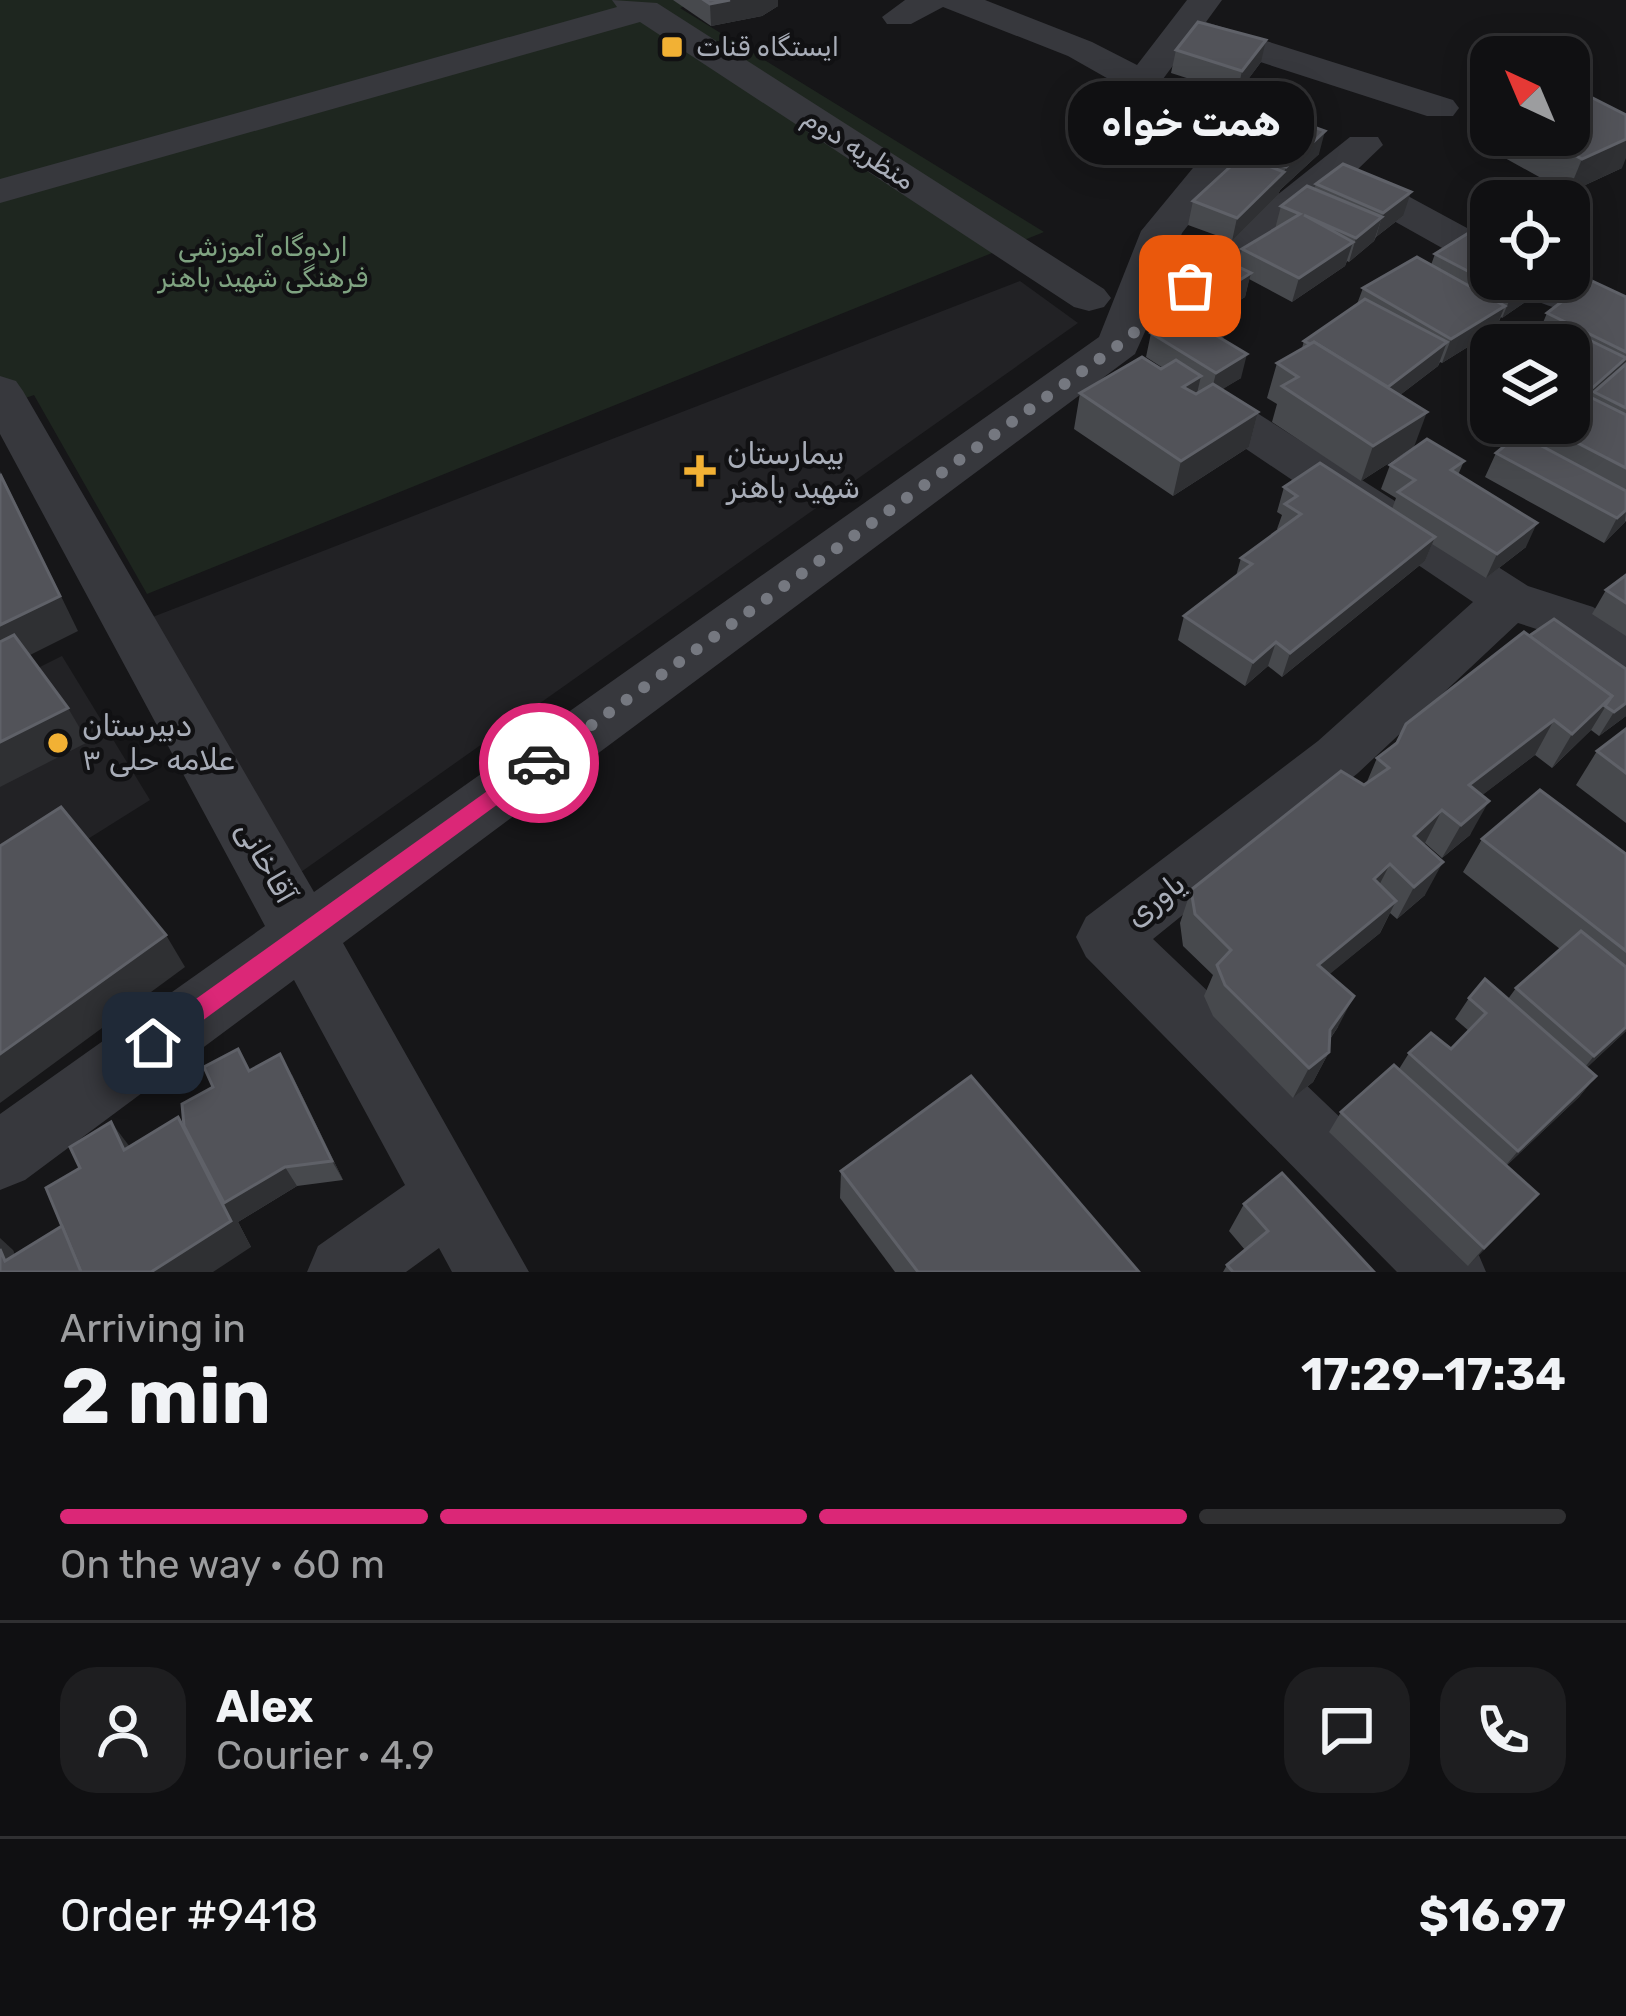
<!DOCTYPE html>
<html lang="en">
<head>
<meta charset="utf-8">
<style>
	body { margin:0; font-family:Rubik,"Noto Naskh Arabic",sans-serif; background:#1e1e20; color:#f1f3f6; height:100vh; display:flex; flex-direction:column; font-size:45px; white-space:nowrap }
	* { box-sizing:border-box; margin:0 }
	p { font-size:39px; color:#9c9d9f }
	.icon { flex:none; width:66px; height:66px; fill:none; stroke:currentColor; stroke-width:2; stroke-linecap:round; stroke-linejoin:round }
	.map { position:relative; height:1272px; overflow:hidden }
	.drawer { display:flex; flex-direction:column; background:#101012; flex:1 }
	.drawer>* { flex:none }
	.needle { width:78px; rotate:316deg }
	.fabs { position:absolute; left:1470px; top:36px; display:grid; gap:24px }
	.fabs a { display:grid; place-items:center; width:120px; height:120px; border-radius:24px; background:#101012; box-shadow:0 6px 30px #0003,0 0 0 3px #303032; font-size:60px }
	.pin { position:absolute; display:grid; place-items:center; width:102px; height:102px; color:#fff; margin:-51px; border-radius:24px; box-shadow:0 6px 18px #0006 }
	.courier { position:absolute; display:grid; place-items:center; width:120px; height:120px; margin:-60px; border:9px solid #db2777; border-radius:50%; background:#fff; color:#222; box-shadow:0 3px 15px #0007 }
	.bubble { position:absolute; height:84px; border-radius:36px; background:#101012; box-shadow:0 6px 30px #0003,0 0 0 3px #303032; font-size:39px; font-weight:700; line-height:84px; text-align:center }
	.head em { font-style:normal; font-weight:700 }
	.head div { display:flex; flex-direction:column-reverse }
	.head { display:flex; align-items:center; justify-content:space-between; height:204px; padding:0 60px }
	h1 { font-size:78px; font-weight:700; line-height:90px }
	.bar { display:grid; grid-template-columns:repeat(4,1fr); gap:18px 12px; align-content:center; height:144px; padding:0 60px }
	.bar i { height:15px; border-radius:9px; background:#303032 }
	.bar .selected { background:#db2777 }
	.bar p { grid-column:span 4 }
	.line { display:flex; align-items:center; gap:30px; padding:0 60px; border-top:3px solid #303032 }
	.line div { flex:1 }
	.round { display:grid; place-items:center; flex:none; width:126px; height:126px; border-radius:36px; background:#1e1e20 }
	.map>svg:first-child { display:block }
	.built { fill:#222225 }
	.green { fill:#1e261f }
	.lines { fill:none; stroke-linecap:round; stroke-linejoin:round }
	.minor { fill:#37383d; fill-rule:evenodd }
	.wall { fill:#47494d }
	.shaded-wall { fill:#2f3033 }
	.building { fill:#525359; stroke:#5f6168; stroke-width:3 }
	.route { fill:#db2777 }
	.done { stroke:#757880; stroke-width:12; stroke-dasharray:0 21.6 }
	.poi-dot { fill:#f2b134; stroke:#111113; stroke-width:4.5 }
	.labels { text-anchor:middle; stroke-width:9; stroke-linejoin:round; paint-order:stroke }
	.far-poi-label { font-size:27px; fill:#a8adb8; stroke:#111113; text-anchor:start }
	.far-street-label { font-size:27px; fill:#a8adb8; stroke:#111113 }
	.far-park-label { font-size:27px; fill:#7fa381; stroke:#111113 }
	.poi-label { font-size:30px; fill:#a8adb8; stroke:#111113; text-anchor:start }
	.street-label { font-size:30px; fill:#a8adb8; stroke:#111113 }
</style>
</head>
<body>
<div class="map">
<svg width="1626" height="1272" viewBox="0 0 1626 1272">
	<rect width="100%" height="100%" fill="#161618"/>
	<g class="built">
		<polygon points="1020,281 1078,323 284,884 150,618"/>
		<polygon points="62,656 150,800 0,894 0,687"/>
	</g>
	<polygon class="green" points="0,0 702,0 680,8 1044,232 147,594 34,395 0,407"/>
	<g class="lines">
		<g class="minor">
			<polygon points="612,0 657,3 1104,289 1111,298 1104,307 1089,311 1074,307 640,22 0,203 0,179 617,7"/>
			<polygon points="905,0 985,0 1092,42 1137,65 1187,0 1222,0 1206,22 1453,100 1459,108 1453,116 1427,116 1192,40 1163,79 1251,129 1257,137 1182,233 1162,287 1350,137 1378,137 1383,145 1358,169 1491,241 1491,271 1476,267 1335,188 1180,315 1152,316 1135,354 343,943 529,1272 452,1272 439,1248 406,1272 307,1272 318,1246 405,1185 294,980 25,1180 0,1190 0,1114 265,926 0,434 0,376 16,381 23,391 314,892 1099,337 1141,231 1216,140 1068,56 943,7 911,24 887,24 882,17"/>
			<path d="M1510 279C1539 279 1576 273 1595 300L1588 309C1563 315 1525 301 1510 279Z"/>
			<polygon points="1194,378 1210,383 1528,586 1593,607 1626,629 1626,677 1607,671 1555,635 1518,623 1358,773 1153,939 1475,1246 1486,1272 1397,1272 1086,957 1076,937 1086,917 1318,741 1473,602 1178,403 1171,393 1178,383"/>
		</g>
	</g>
	<g class="wall">
		<polygon points="673,0 778,0 778,6 762,16 711,26"/>
		<polygon points="1176,50 1261,62 1237,94 1171,73"/>
		<polygon points="1490,109 1491,109 1491,135 1569,135 1622,168 1568,193 1478,143"/>
		<polygon points="1235,148 1319,154 1280,190 1278,195 1232,241 1188,225 1193,201 1231,166"/>
		<polygon points="1316,184 1403,216 1376,237 1374,241 1349,262 1347,261 1345,266 1292,302 1249,279 1245,297 1232,305 1234,308 1228,332 1222,339 1241,378 1222,389 1258,412 1249,447 1173,496 1074,429 1080,393 1163,368 1146,357 1151,333 1166,324 1154,317 1159,293 1238,267 1242,249 1275,229 1281,206 1314,189"/>
		<polygon points="1435,254 1541,291 1502,318 1501,317 1495,330 1442,363 1440,362 1438,366 1400,395 1414,447 1361,481 1272,422 1277,404 1267,398 1277,363 1302,348 1304,341 1357,304 1363,288 1431,265"/>
		<polygon points="1626,297 1626,521 1604,543 1485,477 1496,453 1535,443 1543,425 1569,423 1569,345 1553,345 1537,337 1547,313"/>
		<polygon points="1464,461 1458,475 1526,547 1486,578 1432,544 1425,561 1282,677 1268,666 1245,686 1178,640 1184,616 1236,576 1241,558 1279,530 1277,529 1282,515 1277,512 1284,487 1392,509 1396,498 1381,489 1390,465"/>
		<polygon points="1626,575 1626,636 1592,614 1606,590"/>
		<polygon points="1524,632 1626,716 1599,736 1591,730 1552,768 1535,755 1482,795 1470,835 1442,858 1425,843 1423,845 1425,895 1397,919 1390,913 1380,933 1329,974 1338,1027 1330,1039 1329,1052 1313,1082 1293,1098 1213,1016 1204,996 1213,975 1183,946 1180,923 1191,890 1366,784 1377,758"/>
		<polygon points="1626,729 1626,823 1576,785 1597,751"/>
		<polygon points="1482,839 1626,854 1626,1031 1586,1068 1596,1076 1579,1097 1506,1166 1538,1194 1468,1266 1329,1132 1341,1112 1399,1069 1409,1053 1451,1049 1469,1031 1455,1019 1469,998 1508,999 1516,988 1560,949 1463,872"/>
		<polygon points="251,1070 292,1075 343,1180 297,1186 238,1222 251,1247 0,1272 13,1250 14,1255 62,1226 178,1117 184,1126"/>
		<polygon points="841,1171 1139,1272 895,1272 840,1198"/>
		<polygon points="1244,1204 1374,1272 1223,1272 1227,1265 1245,1250 1229,1231"/>
	</g>
	<g class="shaded-wall">
		<polygon points="730,0 778,0 778,6 762,16 711,26 710,4"/>
		<polygon points="1266,40 1261,62 1237,94 1242,71"/>
		<polygon points="1626,130 1626,158 1622,168 1568,193 1582,159"/>
		<polygon points="1325,131 1319,154 1280,190 1278,195 1232,241 1237,218 1284,172 1286,167"/>
		<polygon points="1411,192 1403,216 1376,237 1383,213"/>
		<polygon points="1382,217 1374,241 1349,262 1356,238"/>
		<polygon points="1353,242 1345,266 1292,302 1299,278"/>
		<polygon points="1251,273 1245,297 1221,312 1227,288"/>
		<polygon points="1534,279 1546,279 1541,291 1502,318 1512,294"/>
		<polygon points="1505,306 1495,330 1442,363 1451,339"/>
		<polygon points="1234,308 1228,332 1212,348 1218,324"/>
		<polygon points="1447,342 1438,366 1379,411 1388,387"/>
		<polygon points="1247,354 1241,378 1210,397 1216,373"/>
		<polygon points="1626,358 1626,370 1594,392 1586,408 1579,414 1590,390"/>
		<polygon points="1201,376 1193,411 1183,387"/>
		<polygon points="1258,412 1249,447 1173,496 1181,461"/>
		<polygon points="1427,412 1414,447 1361,481 1373,446"/>
		<polygon points="0,471 78,631 0,670"/>
		<polygon points="1626,510 1625,522 1604,543 1617,518"/>
		<polygon points="1537,523 1526,547 1486,578 1497,554"/>
		<polygon points="1435,537 1425,561 1282,677 1290,653"/>
		<polygon points="1276,642 1268,666 1245,686 1253,662"/>
		<polygon points="1612,696 1591,730 1552,768 1572,734"/>
		<polygon points="1626,703 1626,716 1599,736 1614,712"/>
		<polygon points="68,708 88,742 0,787 0,742"/>
		<polygon points="1554,720 1535,755 1451,819 1469,785"/>
		<polygon points="1489,801 1470,835 1442,858 1461,825"/>
		<polygon points="1442,810 1425,843 1397,870 1414,836"/>
		<polygon points="1443,862 1425,895 1397,919 1414,887"/>
		<polygon points="1390,864 1373,897 1374,879"/>
		<polygon points="1396,901 1380,933 1303,996 1318,965"/>
		<polygon points="166,935 185,967 0,1103 0,1054"/>
		<polygon points="1354,996 1338,1027 1314,1061 1330,1030"/>
		<polygon points="1626,1027 1626,1031 1577,1077 1594,1056"/>
		<polygon points="1329,1052 1313,1082 1293,1098 1309,1068"/>
		<polygon points="280,1054 292,1075 343,1180 332,1161"/>
		<polygon points="1596,1076 1579,1097 1502,1170 1518,1151"/>
		<polygon points="178,1117 199,1146 285,1167 297,1186 238,1222 251,1247 213,1272 151,1272"/>
		<polygon points="111,1122 133,1151 124,1150"/>
		<polygon points="1538,1194 1521,1213 1468,1266 1484,1248"/>
		<polygon points="0,1238 13,1250 21,1272 5,1261 0,1249"/>
	</g>
	<g class="building">
		<polygon points="704,0 730,0 710,4"/>
		<polygon points="1198,22 1266,40 1242,71 1176,50"/>
		<polygon points="1569,86 1626,115 1626,139 1582,159 1537,135 1569,135"/>
		<polygon points="1275,113 1325,131 1286,167 1235,148"/>
		<polygon points="1242,156 1284,172 1237,218 1193,201"/>
		<polygon points="1343,164 1411,192 1383,213 1316,184"/>
		<polygon points="1307,186 1382,217 1356,238 1304,215 1353,242 1299,278 1242,249 1300,214 1281,206"/>
		<polygon points="1475,229 1491,237 1491,279 1534,279 1512,294 1435,254"/>
		<polygon points="1207,252 1251,273 1227,288 1227,298 1234,308 1218,324 1159,293"/>
		<polygon points="1417,257 1505,306 1451,339 1363,288"/>
		<polygon points="1590,280 1626,297 1626,352 1547,313"/>
		<polygon points="1365,299 1447,342 1388,387 1314,342 1310,344 1304,341"/>
		<polygon points="1182,315 1247,354 1216,373 1151,333"/>
		<polygon points="1583,337 1626,358 1590,390 1569,379 1569,348"/>
		<polygon points="1314,342 1427,412 1373,446 1282,386 1298,377 1277,363"/>
		<polygon points="1142,357 1161,369 1176,360 1201,376 1183,387 1196,394 1213,384 1258,412 1181,461 1080,393"/>
		<polygon points="1626,364 1626,408 1594,392"/>
		<polygon points="1582,393 1626,415 1626,468 1543,425 1546,423 1569,423 1569,403"/>
		<polygon points="1519,434 1626,491 1626,510 1617,518 1496,453"/>
		<polygon points="1427,439 1464,461 1451,470 1537,523 1497,554 1398,492 1415,480 1390,465"/>
		<polygon points="1320,463 1435,537 1290,653 1276,642 1253,662 1184,616 1252,564 1241,558 1301,514 1285,504 1297,496 1284,487"/>
		<polygon points="0,474 60,596 0,625"/>
		<polygon points="1626,575 1626,603 1606,590"/>
		<polygon points="1554,619 1626,669 1626,703 1614,712 1605,706 1612,696 1529,636"/>
		<polygon points="1524,632 1612,696 1572,734 1554,720 1469,785 1489,801 1461,825 1442,810 1414,836 1443,862 1414,887 1390,864 1374,879 1396,901 1318,965 1354,996 1330,1030 1329,1052 1309,1068 1225,985 1217,965 1231,950 1195,914 1191,890 1341,771 1364,785 1389,768 1377,758 1397,743 1406,724"/>
		<polygon points="14,635 68,708 0,742 0,642"/>
		<polygon points="1626,729 1626,773 1597,751"/>
		<polygon points="1540,790 1626,854 1626,951 1482,839"/>
		<polygon points="61,807 166,935 0,1054 0,846"/>
		<polygon points="1581,931 1626,967 1626,1027 1594,1056 1516,988"/>
		<polygon points="1485,979 1596,1076 1518,1151 1409,1053 1431,1033 1451,1049 1486,1013 1469,998"/>
		<polygon points="238,1049 249,1071 280,1054 332,1161 285,1167 224,1203 184,1126 182,1104 213,1087 204,1067"/>
		<polygon points="1394,1065 1538,1194 1484,1248 1341,1112"/>
		<polygon points="971,1076 1139,1272 918,1272 841,1171"/>
		<polygon points="178,1117 231,1221 151,1272 81,1272 46,1188 80,1168 70,1147 111,1122 124,1150"/>
		<polygon points="1282,1173 1374,1272 1233,1272 1227,1265 1268,1231 1244,1204"/>
		<polygon points="62,1226 81,1272 0,1272 0,1249 5,1261"/>
	</g>
	<polygon class="route" points="539,754 549,763 546,769 161,1051 144,1051 144,1036"/>
	<g class="lines">
		<polyline class="done" points="539,763 1120,344 1190,286"/>
	</g>
	<g class="poi-dot">
		<rect x="660" y="35" width="24" height="24" rx="6"/>
		<path d="M694 453h12v12h12v12h-12v12h-12v-12h-12v-12h12z"/>
		<circle cx="58" cy="743" r="12"/>
	</g>
	<g class="labels">
		<g class="far-poi-label">
			<text x="696" y="56">ایستگاه قنات</text>
		</g>
		<g class="far-street-label">
			<text transform="translate(859 149) rotate(33)" y="9">منظریه دوم</text>
		</g>
		<g class="far-park-label">
			<text x="263" y="256">اردوگاه آموزشی<tspan x="263" dy="31">فرهنگی شهید باهنر</tspan></text>
		</g>
		<g class="poi-label">
			<text x="727" y="464">بیمارستان<tspan x="727" dy="34">شهید باهنر</tspan></text>
			<text x="82" y="736">دبیرستان<tspan x="82" dy="34">علامه حلی ۳</tspan></text>
		</g>
		<g class="street-label">
			<text transform="translate(266 862) rotate(60)" y="10">آقاخانی</text>
			<text transform="translate(1155 900) rotate(-38)" y="10">یاوری</text>
		</g>
	</g>
</svg>
<div class="fabs">
<a><svg class="needle" viewBox="-14 -14 28 28"><path d="M0-13l5 13h-10z" fill="#e53935"/><path d="M0 13l5-13h-10z" fill="#9c9d9f"/></svg></a>
<a><svg class="icon" aria-label="locate" viewBox="0 0 24 24"><circle cx="12" cy="12" r="6"/><path d="M12 2v4M12 18v4M2 12h4M18 12h4"/></svg></a>
<a><svg class="icon" aria-label="layers" viewBox="0 0 24 24"><path d="M12 4l9 5-9 5-9-5zM3 14l9 5 9-5"/></svg></a>
</div>
<div class="pin" style="left:1190px;top:286px;background:#ea580c"><svg class="icon" aria-label="bag" viewBox="0 0 24 24"><path d="M5 8h14l-1 12H6zM9 8a3 3 0 0 1 6 0"/></svg></div>
<div class="pin" style="left:153px;top:1043px;background:#1f2937"><svg class="icon" aria-label="home" viewBox="0 0 24 24"><path d="M3 11l9-7 9 7M6 9v11h12V9"/></svg></div>
<div class="courier" style="left:539px;top:763px"><svg class="icon" aria-label="car" viewBox="0 0 24 24"><path d="M5 17H2v-5l4-1 3-4h7l3 4 3 1v5h-3M9 17h6M6 11h13"/><circle cx="7" cy="17" r="2"/><circle cx="17" cy="17" r="2"/></svg></div>
<div class="bubble" style="left:1068px;top:81px;width:246px">همت خواه</div>
</div>
<section class="drawer">
<div class="head"><div><h1>2 min</h1><p>Arriving in</p></div><em>17:29–17:34</em></div>
<div class="bar"><i class="selected"></i><i class="selected"></i><i class="selected"></i><i></i><p>On the way · 60 m</p></div>
<div class="line" style="height:216px"><a class="round"><svg class="icon" aria-label="person" viewBox="0 0 24 24"><circle cx="12" cy="8" r="4"/><path d="M4 21q1-7 8-7t8 7"/></svg></a><div><b>Alex</b><p>Courier · 4.9</p></div><a class="round"><svg class="icon" aria-label="chat" viewBox="0 0 24 24"><path d="M4 5h16v11H9l-5 4z"/></svg></a><a class="round"><svg class="icon" aria-label="phone" viewBox="0 0 24 24"><path d="M5 4h4l2 5-3 2q2 4 5 5l2-3 5 2v4C11 20 4 13 5 4z"/></svg></a></div>
<div class="line" style="height:156px"><div>Order #9418</div><b>$16.97</b></div>
</section>
</body>
</html>
